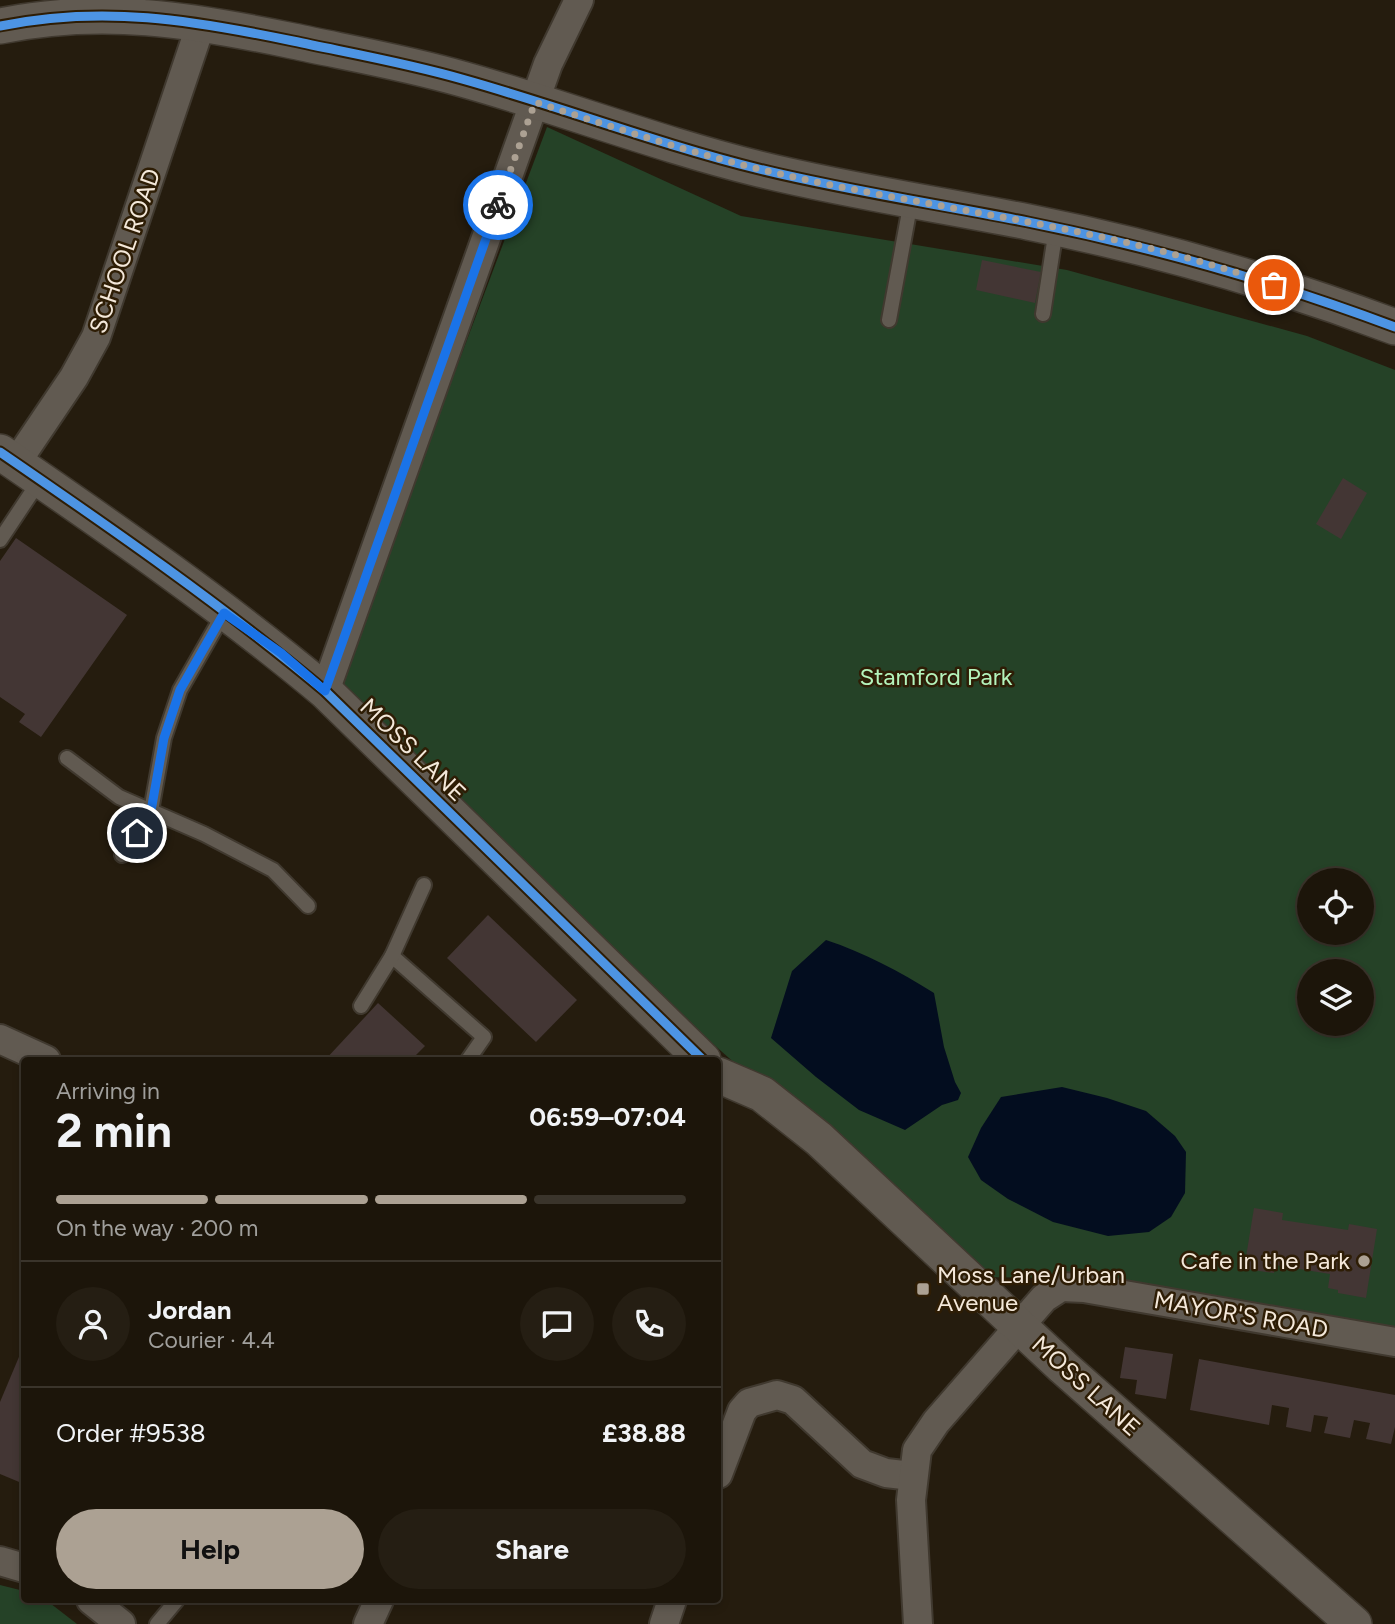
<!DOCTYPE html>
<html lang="en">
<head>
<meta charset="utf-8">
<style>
	body { margin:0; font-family:Figtree,sans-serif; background:#251e13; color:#f1f3f6; height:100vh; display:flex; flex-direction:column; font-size:26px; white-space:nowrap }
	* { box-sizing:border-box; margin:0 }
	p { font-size:23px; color:#a09f9c }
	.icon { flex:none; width:38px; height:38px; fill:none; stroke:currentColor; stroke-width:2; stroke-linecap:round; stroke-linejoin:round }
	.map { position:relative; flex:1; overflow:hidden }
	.details { position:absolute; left:21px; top:1057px; width:700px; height:546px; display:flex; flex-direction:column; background:#1c150a; border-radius:7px; box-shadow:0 4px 10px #0003,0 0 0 2px #3a342b }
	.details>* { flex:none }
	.buttons { position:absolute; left:1297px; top:868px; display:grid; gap:14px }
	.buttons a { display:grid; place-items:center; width:77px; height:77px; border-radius:50%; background:#1c150a; box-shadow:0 4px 10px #0003,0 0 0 2px #3a342b; font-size:35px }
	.pin { position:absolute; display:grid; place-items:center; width:60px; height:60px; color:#fff; margin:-30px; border:4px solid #fff; border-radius:50%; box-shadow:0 2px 7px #0007 }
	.courier { position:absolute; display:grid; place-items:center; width:70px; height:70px; margin:-35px; border:5px solid #1a73e8; border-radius:50%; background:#fff; color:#222; box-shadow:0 2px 9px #0007 }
	.summary em { font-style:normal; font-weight:700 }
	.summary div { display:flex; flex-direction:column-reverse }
	.summary { display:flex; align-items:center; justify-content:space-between; height:119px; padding:0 35px }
	h1 { font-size:46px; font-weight:700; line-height:52px }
	.bar { display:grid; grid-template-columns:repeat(4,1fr); gap:10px 7px; align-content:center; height:84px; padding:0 35px }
	.bar i { height:9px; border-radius:5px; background:#3a342b }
	.bar .active { background:#aca193 }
	.bar p { grid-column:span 4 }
	.line { display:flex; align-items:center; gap:18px; padding:0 35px; border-top:2px solid #3a342b }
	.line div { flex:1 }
	.round { display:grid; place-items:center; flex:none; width:74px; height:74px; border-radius:37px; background:#251e13 }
	.button { display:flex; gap:14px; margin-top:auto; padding:14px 35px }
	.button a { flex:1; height:80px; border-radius:42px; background:#aca193; color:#111; font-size:28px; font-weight:700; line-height:80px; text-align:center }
	.button a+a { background:#251e13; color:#f1f3f6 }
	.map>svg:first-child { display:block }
	.green { fill:#254227; fill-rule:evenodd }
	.water { fill:#030d1f }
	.building { fill:#433634 }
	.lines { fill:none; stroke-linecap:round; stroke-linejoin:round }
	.service-casing { stroke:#40392f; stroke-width:18 }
	.minor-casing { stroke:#40392f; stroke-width:32 }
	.tertiary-casing { stroke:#40392f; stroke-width:38 }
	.service { stroke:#615a51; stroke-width:14 }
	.minor { stroke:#615a51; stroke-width:28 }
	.tertiary { stroke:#615a51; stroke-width:35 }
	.cycleway-casing { stroke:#2e1d05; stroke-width:13 }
	.cycleway { stroke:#4d94e3; stroke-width:9 }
	.done { stroke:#aca193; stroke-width:7; stroke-dasharray:0 12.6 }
	.route { stroke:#1a73e8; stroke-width:9 }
	.poi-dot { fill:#aca193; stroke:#2e1d05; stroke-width:2.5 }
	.labels { text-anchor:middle; stroke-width:5; stroke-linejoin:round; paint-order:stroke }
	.street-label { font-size:24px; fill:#f4e8da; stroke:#2e1d05 }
	.park-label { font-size:24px; fill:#b4f4bc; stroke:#2e1d05 }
	.poi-label { font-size:24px; fill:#f4e8da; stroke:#2e1d05; text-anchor:end }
</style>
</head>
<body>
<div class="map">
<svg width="1395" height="1624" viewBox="0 0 1395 1624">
	<rect width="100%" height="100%" fill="#251c0e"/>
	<g class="green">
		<path d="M547 127 741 216 1067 270 1307 336 1395 370V1334L1055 1278 976 1277 642 981 338 683ZM1309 880H1362V933H1309ZM1309 971H1362V1024H1309Z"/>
		<polygon points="0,1585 24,1591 24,1600 46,1600 77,1624 0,1624"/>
	</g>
	<g class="water">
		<path d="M826 940C865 953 899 971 934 993L944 1047 955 1082 961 1093 958 1100 942 1105 905 1130 859 1110 816 1077 771 1038 792 971Z"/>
		<polygon points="1062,1087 1107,1098 1146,1111 1175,1136 1186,1152 1185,1193 1171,1217 1149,1232 1108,1236 1053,1222 1008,1199 981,1180 968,1157 981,1128 1001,1097"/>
	</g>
	<g class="building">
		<polygon points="982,260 1041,272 1035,303 976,290"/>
		<polygon points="1343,478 1367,493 1341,539 1316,524"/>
		<polygon points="16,538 127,615 41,737 19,722 25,714 0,697 0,561"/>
		<polygon points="488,915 577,1000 536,1042 447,958"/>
		<polygon points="378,1003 425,1046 411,1060 325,1060"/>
		<polygon points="1254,1208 1283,1213 1282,1220 1348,1230 1349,1224 1377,1229 1366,1298 1338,1293 1338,1290 1328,1288 1330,1274 1275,1265 1274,1273 1244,1269"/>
		<polygon points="24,1345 24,1484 0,1474 0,1402"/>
		<polygon points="1125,1347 1173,1354 1166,1399 1135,1394 1137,1380 1120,1378"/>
		<polygon points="1199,1359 1395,1395 1395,1427 1391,1444 1366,1439 1370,1423 1354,1420 1350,1438 1324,1433 1328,1417 1314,1415 1311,1432 1286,1427 1289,1408 1272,1405 1269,1425 1190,1410"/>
	</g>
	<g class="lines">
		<defs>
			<g id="service">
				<polyline points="1043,314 1056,229"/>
				<polyline points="889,320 911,201"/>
				<polyline points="0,540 40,480"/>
				<polyline points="67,758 119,797 204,834 273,870 308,906"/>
				<polyline points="122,855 151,811 164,738 180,690 224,613"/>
				<polyline points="392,956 484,1037 468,1060"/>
				<polyline points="361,1006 392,956 424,885"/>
				<polyline points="157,1624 177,1600"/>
			</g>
			<g id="minor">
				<polyline points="16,463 74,377 96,337 201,24"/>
				<polyline points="325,691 548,64 579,0"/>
				<polyline points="0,1039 46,1060"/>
				<polyline points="718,1474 742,1411 749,1403 777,1395 793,1400 862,1464 886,1473 912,1476"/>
				<polyline points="0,1561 24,1568"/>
				<polyline points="91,1600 121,1624"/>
				<polyline points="368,1624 379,1600"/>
				<polyline points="664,1624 672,1600"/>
				<polyline points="918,1624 911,1500 917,1450 936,1422 1044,1298 1061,1287 1084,1288 1395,1342"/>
			</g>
			<g id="tertiary">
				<path d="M0 26C103 5 192 20 293 41 349 53 407 63 462 79 562 107 658 144 759 169 848 191 938 204 1028 222 1153 247 1275 282 1395 327"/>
				<path d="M0 452C111 528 222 605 325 691L703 1060"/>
				<polyline points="718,1075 762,1094 819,1139 1063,1367 1354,1624"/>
			</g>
		</defs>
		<use href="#service" class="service-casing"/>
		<use href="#minor" class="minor-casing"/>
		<use href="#tertiary" class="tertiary-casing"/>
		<use href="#service" class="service"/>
		<use href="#minor" class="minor"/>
		<use href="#tertiary" class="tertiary"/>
		<defs>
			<g id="cycleway">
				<path d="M0 26C103 5 192 20 293 41 349 53 407 63 462 79 562 107 658 144 759 169 848 191 938 204 1028 222 1153 247 1275 282 1395 327"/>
				<path d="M0 452C111 528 222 605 325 691L703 1060"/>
			</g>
		</defs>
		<use href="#cycleway" class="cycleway-casing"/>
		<use href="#cycleway" class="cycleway"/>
	</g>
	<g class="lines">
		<path class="done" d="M498 205 535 102C619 129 703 157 789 176 951 212 1117 229 1274 285"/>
		<polyline class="route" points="137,833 151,811 164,738 180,690 224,613 281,653 325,691 498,205"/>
	</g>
	<g class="poi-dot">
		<circle cx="1364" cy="1261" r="7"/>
		<rect x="916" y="1282" width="14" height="14" rx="3.5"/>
	</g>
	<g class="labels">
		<g class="street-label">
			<text transform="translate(125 251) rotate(-71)" y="8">SCHOOL ROAD</text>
			<text transform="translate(413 750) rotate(44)" y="8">MOSS LANE</text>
			<text transform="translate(1241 1315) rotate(10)" y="8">MAYOR'S ROAD</text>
			<text transform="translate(1086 1386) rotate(42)" y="8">MOSS LANE</text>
		</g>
		<g class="park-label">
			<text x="936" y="685">Stamford Park</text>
		</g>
		<g class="poi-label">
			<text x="1350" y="1269">Cafe in the Park</text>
			<text x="937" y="1283" text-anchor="start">Moss Lane/Urban<tspan x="937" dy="28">Avenue</tspan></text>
		</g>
	</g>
</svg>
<div class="buttons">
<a><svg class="icon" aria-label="locate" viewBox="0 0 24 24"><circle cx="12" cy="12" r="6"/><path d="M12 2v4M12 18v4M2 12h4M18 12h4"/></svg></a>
<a><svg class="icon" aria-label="layers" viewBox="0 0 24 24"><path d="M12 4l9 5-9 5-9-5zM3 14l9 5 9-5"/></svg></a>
</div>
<div class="pin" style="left:1274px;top:285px;background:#ea580c"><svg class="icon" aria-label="bag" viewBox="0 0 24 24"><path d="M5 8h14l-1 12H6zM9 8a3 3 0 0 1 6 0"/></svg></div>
<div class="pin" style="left:137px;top:833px;background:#1f2937"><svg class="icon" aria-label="home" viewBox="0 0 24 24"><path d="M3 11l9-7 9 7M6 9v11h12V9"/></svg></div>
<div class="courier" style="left:498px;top:205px"><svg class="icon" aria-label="bike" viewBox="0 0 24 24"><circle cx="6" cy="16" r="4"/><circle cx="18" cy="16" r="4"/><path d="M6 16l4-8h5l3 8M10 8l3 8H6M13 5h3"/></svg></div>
<section class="details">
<div class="summary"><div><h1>2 min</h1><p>Arriving in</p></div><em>06:59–07:04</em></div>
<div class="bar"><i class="active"></i><i class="active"></i><i class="active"></i><i></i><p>On the way · 200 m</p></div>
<div class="line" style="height:126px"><a class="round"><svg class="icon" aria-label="person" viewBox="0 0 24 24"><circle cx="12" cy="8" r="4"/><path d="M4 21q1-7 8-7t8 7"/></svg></a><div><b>Jordan</b><p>Courier · 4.4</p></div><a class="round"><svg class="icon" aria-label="chat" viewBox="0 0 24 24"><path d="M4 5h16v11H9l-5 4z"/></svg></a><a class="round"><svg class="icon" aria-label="phone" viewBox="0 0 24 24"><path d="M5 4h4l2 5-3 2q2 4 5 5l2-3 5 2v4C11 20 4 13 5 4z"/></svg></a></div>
<div class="line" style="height:91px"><div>Order #9538</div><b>£38.88</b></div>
<div class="button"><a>Help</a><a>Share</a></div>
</section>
</div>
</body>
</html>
